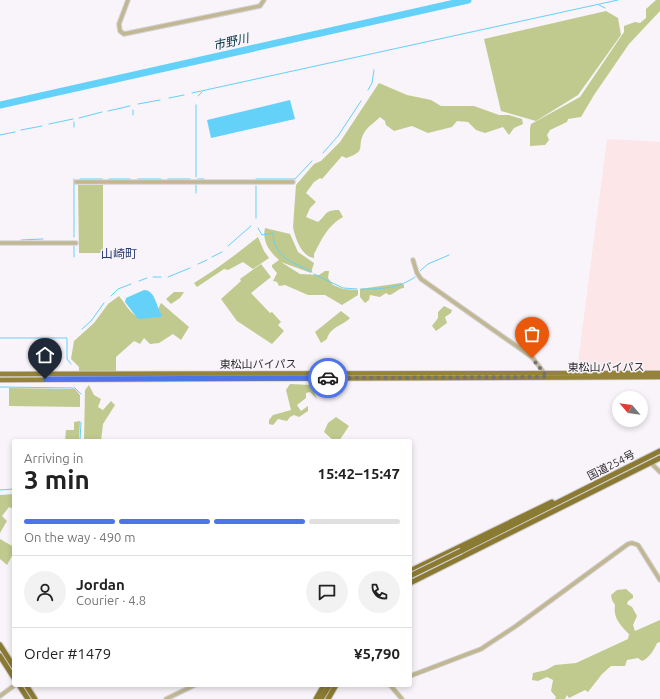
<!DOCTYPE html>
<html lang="en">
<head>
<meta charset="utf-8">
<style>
	body { margin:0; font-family:Ubuntu,"Noto Sans JP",sans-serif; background:#f2f2f2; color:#222; height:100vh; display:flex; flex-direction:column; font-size:15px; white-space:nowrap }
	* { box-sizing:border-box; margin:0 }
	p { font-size:13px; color:#767676 }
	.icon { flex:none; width:22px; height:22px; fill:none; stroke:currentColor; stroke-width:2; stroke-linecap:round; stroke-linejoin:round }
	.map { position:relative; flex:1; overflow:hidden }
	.sheet { position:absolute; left:12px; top:439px; width:400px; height:248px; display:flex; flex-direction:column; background:#fff; border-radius:4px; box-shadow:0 2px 6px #0003 }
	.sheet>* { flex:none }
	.needle { width:26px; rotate:298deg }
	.fabs { position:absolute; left:612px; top:391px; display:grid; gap:8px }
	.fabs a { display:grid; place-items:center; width:36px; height:36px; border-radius:50%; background:#fff; box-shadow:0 2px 6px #0003; font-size:20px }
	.pin { position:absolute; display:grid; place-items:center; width:34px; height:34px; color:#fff; margin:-41px -17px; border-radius:50% 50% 50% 0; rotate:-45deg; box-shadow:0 0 4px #0007 }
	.pin .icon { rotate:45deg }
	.courier { position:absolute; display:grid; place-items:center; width:40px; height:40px; margin:-20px; border:3px solid #4f74e8; border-radius:50%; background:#fff; color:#222; box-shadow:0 1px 5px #0007 }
	.overview em { font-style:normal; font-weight:700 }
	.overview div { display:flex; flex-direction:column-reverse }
	.overview { display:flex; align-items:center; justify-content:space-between; height:68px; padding:0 12px }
	h1 { font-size:26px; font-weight:700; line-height:30px }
	.bar { display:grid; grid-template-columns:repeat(4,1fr); gap:6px 4px; align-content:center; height:48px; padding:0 12px }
	.bar i { height:5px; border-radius:3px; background:#e0e0e0 }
	.bar .selected { background:#4f74e8 }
	.bar p { grid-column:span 4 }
	.line { display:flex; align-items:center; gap:10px; padding:0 12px; border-top:1px solid #e0e0e0 }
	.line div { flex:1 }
	.round { display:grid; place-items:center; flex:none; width:42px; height:42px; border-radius:21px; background:#f2f2f2 }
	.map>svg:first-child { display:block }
	.industrial { fill:#fce6e8 }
	.green { fill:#c0ca8e }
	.water { fill:#64d1f9 }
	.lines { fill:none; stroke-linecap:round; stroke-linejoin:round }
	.stream { stroke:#64d1f9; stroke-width:1 }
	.river { stroke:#64d1f9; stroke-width:7 }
	.tertiary-casing { stroke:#d3d0d4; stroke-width:5.5 }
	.primary-casing { stroke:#d3d0d4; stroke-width:6 }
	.trunk-casing { stroke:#d3d0d4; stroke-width:7 }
	.tertiary { stroke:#c1b893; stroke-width:3.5 }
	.primary { stroke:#948339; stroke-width:4.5 }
	.trunk { stroke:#8a7a32; stroke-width:5 }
	.trunk-bridge-casing { stroke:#d3d0d4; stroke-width:7; stroke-linecap:butt }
	.trunk-bridge { stroke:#8a7a32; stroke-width:5 }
	.done { stroke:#737174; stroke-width:4; stroke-dasharray:0 7.2 }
	.route { stroke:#4f74e8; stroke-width:5 }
	.labels { text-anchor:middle; stroke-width:3; stroke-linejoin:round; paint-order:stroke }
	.street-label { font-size:11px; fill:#2c2b2c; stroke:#f8f4f9 }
	.water-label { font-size:12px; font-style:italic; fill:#003343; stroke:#f8f4f9 }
	.neighbourhood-label { font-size:12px; fill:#263972; stroke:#f8f4f9 }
</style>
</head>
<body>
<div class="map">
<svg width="660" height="699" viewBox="0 0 660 699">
	<rect width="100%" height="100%" fill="#f8f4f9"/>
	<polygon class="industrial" points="607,139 660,142 660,370 577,370"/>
	<g class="green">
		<polygon points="656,0 660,0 660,11 629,44 594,95 581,117 568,119 567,122 550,130 547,135 549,140 545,145 530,146 530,128 531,124 580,97 624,32 624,26 635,22 640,23 646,18 646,9"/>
		<polygon points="606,11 618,18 621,35 578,95 536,121 501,111 484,39"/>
		<path d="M379 83 407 95 431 100 441 106H474L499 115H509L522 119 523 124 514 128 509 135 503 127 485 133 476 130 468 122 457 121 452 127 428 133 412 126 394 131 386 125 385 121 380 117C375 122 367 127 364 133 356 147 368 151 346 158L342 156 322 179 320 178 314 182 306 193 316 202 310 208 306 217 318 222C327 215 324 210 339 210L343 217C328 225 321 240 314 254V258C302 257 295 238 293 227L296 185 314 164 321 161 340 142Z"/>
		<polygon points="78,185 103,185 103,253 79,253"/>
		<path d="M265 228 290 234 298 252 314 263 311 273 281 262 300 274 319 275 325 271H329L328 278 333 285 343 289 358 290V295L342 305 325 295H308L285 285 279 286 277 282 273 281 277 273 272 267V265L279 260C269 251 262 241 265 228Z"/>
		<path d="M258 237 264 251 269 258 253 269 243 262 228 270 224 269 197 287 194 283C217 269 238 253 258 237Z"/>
		<polygon points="261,264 271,277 251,293 270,313 272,312 281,322 278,325 284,331 272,344 237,321 221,299 241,281 240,279"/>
		<path d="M401 283 404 285V288C398 288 395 294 389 295L386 293 380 297 370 295 369 300 365 303 360 297V289Z"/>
		<polygon points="174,292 184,292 180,298 171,304 166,299"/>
		<path d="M119 296C131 311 134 323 155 315L161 303 189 327 181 340 173 334 159 343 150 344 144 338 140 344 134 341 116 357V371H79V367L71 359 74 341 94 323 108 304Z"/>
		<polygon points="444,306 452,310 451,313 445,317 447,323 436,331 432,326 438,318 438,312"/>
		<path d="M341 311 350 318C342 326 330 327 327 339L321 343 315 332Z"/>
		<polygon points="290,384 311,385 317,399 310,392 306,393 306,398 297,405 301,411 308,406 308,411 299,417 294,415 290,417 287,421 278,419 273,425 269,424 269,420 273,415 291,410 286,390"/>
		<polygon points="89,385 94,395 101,399 98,407 103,410 111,401 115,405 103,424 101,441 84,441 85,390"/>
		<polygon points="9,388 75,389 80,395 80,407 9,406"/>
		<polygon points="336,417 349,426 339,441 334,441 324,432 328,423"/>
		<polygon points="80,421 79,441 65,441 66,430 74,430 74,422"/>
		<polygon points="14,494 14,509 9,507 2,516 7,521 0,533 0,495"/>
		<polygon points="0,539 14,547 14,552 7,565 0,559"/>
		<path d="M626 589 633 595V598L628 601 627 604 632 607 637 616 633 625 635 631 660 620V642L657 643C654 650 649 658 642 661L638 658 627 660 625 666H611L602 674 588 692 585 690 569 698 567 695 565 699H555L556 697 551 691 553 680 547 677 538 681 532 680 533 673 546 670 555 665 576 663 628 639 629 634C620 625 613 618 615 605L612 600 611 595 617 590Z"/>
	</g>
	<g class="water">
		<polygon points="290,100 295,119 211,138 207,120"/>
		<path d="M144 290C156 290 156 308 162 315L161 317 138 319 125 302 126 298Z"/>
	</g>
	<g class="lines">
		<g class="stream">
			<polyline points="599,5 605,8"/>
			<polyline points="368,90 372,83 374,70"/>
			<polyline points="192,93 618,0"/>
			<polyline points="198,96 202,92"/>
			<polyline points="169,98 184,95"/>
			<polyline points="138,104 160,100"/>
			<polyline points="196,105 196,177"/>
			<polyline points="133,110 133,115"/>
			<polyline points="108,111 130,106"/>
			<polyline points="79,118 102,112"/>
			<polyline points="74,122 74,127"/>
			<polyline points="49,124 73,119"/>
			<polyline points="21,130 42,126"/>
			<polyline points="0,135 15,132"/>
			<polyline points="323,153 338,136 361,101"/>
			<polyline points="74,179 74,237"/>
			<polyline points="80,179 102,179"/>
			<polyline points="109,179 130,179"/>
			<polyline points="138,179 161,179"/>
			<polyline points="168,179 190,179"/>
			<polyline points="198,179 204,179"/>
			<polyline points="256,179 295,179 312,161"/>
			<polyline points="196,185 196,193"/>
			<polyline points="256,218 256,186"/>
			<path d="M258 228 262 235 273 233C274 258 293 262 312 272"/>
			<polyline points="21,240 43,239"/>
			<polyline points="228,246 251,226"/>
			<polyline points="74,257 74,246"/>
			<polyline points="212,257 222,252"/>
			<polyline points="198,264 207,260"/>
			<polyline points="420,271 428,264 449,255"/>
			<polyline points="314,274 343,288 357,289"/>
			<polyline points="153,277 161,277"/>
			<polyline points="168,277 190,268"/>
			<polyline points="139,281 147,278"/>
			<path d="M361 289C380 289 398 289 415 277"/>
			<polyline points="111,296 118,289 131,284"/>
			<polyline points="82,329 91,321 104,303"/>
			<polyline points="0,338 67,338 67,359 71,364"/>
			<polyline points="0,387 75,388 81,394"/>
			<polyline points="80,441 81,422"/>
			<polyline points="0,490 14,489"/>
		</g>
		<polyline class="river" points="0,105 468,0"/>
		<defs>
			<g id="tertiary">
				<polyline points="128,0 119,24 120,31 124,34 260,6 264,0"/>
				<polyline points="76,182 293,182"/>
				<polyline points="0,243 76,243"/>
				<polyline points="413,260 417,273 421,279 532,357 545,374"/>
				<polyline points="651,463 660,472"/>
				<polyline points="410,676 481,649 516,626 628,544 632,543 638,545 660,580"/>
				<polyline points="390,685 402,699"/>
				<polyline points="0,696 15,685"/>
				<polyline points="166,699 195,685"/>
			</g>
			<g id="primary">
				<polyline points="0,374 660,373"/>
				<polyline points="0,380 660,377"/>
			</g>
			<g id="trunk">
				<polyline points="461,551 660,451"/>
				<polyline points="410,571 552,502"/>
				<polyline points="410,583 660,458"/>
				<polyline points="0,645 14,667"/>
				<polyline points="0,656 14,678"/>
				<polyline points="19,685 28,699"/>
				<polyline points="26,685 35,699"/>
				<polyline points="316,699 324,685"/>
				<polyline points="321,699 330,685"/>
				<polyline points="328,699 336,685"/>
			</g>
		</defs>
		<use href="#tertiary" class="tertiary-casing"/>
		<use href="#primary" class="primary-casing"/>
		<use href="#trunk" class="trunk-casing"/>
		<use href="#tertiary" class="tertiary"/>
		<use href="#primary" class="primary"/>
		<use href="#trunk" class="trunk"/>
		<defs>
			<polyline id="trunk-bridge" points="410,576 461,551"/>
		</defs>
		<use href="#trunk-bridge" class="trunk-bridge-casing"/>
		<use href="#trunk-bridge" class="trunk-bridge"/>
	</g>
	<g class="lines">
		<polyline class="done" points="328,378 547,377 532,358"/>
		<polyline class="route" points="45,379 328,378"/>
	</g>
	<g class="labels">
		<g class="street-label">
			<text x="258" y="368">東松山バイパス</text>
			<text x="606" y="371">東松山バイパス</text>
			<text transform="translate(611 465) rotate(-27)" y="4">国道254号</text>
		</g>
		<g class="water-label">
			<text transform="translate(231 42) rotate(-13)" y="4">市野川</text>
		</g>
		<g class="neighbourhood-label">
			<text x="119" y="258">山崎町</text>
		</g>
	</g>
</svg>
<div class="fabs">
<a><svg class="needle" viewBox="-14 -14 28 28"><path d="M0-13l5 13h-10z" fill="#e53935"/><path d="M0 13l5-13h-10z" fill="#767676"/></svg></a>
</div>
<div class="pin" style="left:532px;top:358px;background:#ea580c"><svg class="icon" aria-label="bag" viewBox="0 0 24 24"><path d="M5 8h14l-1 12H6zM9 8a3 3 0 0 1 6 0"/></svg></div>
<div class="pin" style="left:45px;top:379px;background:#1f2937"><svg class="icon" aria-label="home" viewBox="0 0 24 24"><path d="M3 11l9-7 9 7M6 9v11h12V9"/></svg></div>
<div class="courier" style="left:328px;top:378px"><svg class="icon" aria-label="car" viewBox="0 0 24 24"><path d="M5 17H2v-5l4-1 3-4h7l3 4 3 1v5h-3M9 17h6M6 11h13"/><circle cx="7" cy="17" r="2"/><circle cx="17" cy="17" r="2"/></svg></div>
<section class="sheet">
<div class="overview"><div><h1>3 min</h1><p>Arriving in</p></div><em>15:42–15:47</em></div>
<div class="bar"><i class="selected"></i><i class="selected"></i><i class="selected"></i><i></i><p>On the way · 490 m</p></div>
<div class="line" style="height:72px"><a class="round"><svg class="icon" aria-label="person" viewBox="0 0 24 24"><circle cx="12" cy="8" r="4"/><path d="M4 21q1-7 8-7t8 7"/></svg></a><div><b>Jordan</b><p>Courier · 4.8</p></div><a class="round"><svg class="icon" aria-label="chat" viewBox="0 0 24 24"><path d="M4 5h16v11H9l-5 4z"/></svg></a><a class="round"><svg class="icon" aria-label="phone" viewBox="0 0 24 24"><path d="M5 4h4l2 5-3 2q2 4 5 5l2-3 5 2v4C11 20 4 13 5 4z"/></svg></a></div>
<div class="line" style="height:52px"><div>Order #1479</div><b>¥5,790</b></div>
</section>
</div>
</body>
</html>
